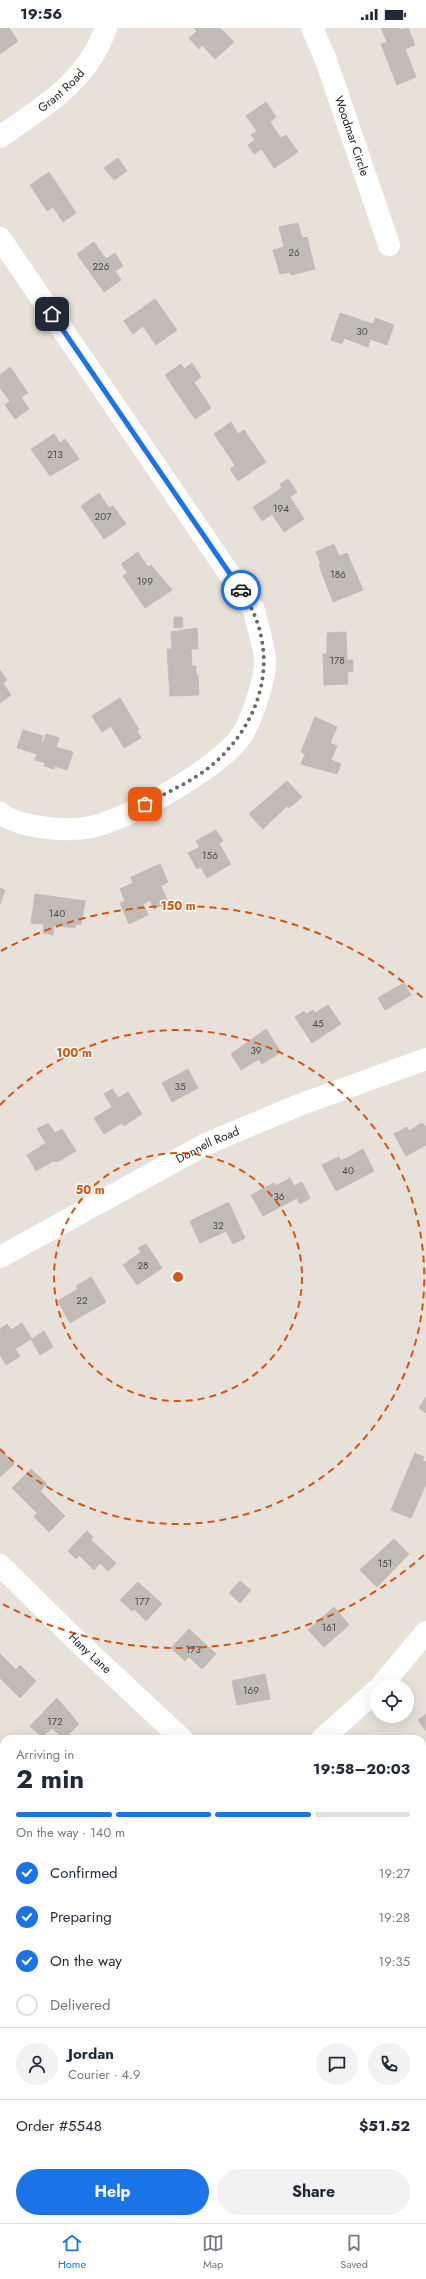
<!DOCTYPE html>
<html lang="en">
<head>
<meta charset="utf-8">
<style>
	body { margin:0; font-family:Jost,sans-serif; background:#f2f2f3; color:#1f2937; height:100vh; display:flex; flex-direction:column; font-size:15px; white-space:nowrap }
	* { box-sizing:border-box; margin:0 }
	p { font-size:13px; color:#747a83 }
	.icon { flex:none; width:22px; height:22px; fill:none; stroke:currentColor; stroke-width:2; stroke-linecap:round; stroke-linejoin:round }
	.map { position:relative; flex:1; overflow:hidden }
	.side { position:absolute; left:0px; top:1707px; width:426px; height:488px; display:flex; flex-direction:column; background:#fff; border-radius:12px 12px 0 0; box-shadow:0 4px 16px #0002 }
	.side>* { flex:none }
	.fabs { position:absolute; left:370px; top:1651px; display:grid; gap:8px }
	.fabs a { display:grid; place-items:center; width:44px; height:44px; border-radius:50%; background:#fff; box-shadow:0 4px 16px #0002; font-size:20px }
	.pin { position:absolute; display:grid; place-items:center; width:34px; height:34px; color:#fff; margin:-17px; border-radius:8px; box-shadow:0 2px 6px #0006 }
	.courier { position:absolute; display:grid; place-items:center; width:40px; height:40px; margin:-20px; border:3px solid #1a73e8; border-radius:50%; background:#fff; color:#222; box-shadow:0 1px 5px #0007 }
	.summary em { font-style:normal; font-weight:700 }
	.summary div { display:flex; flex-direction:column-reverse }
	.summary { display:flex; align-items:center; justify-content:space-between; height:68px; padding:0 16px }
	h1 { font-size:26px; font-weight:700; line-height:30px }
	.bar { display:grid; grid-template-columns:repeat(4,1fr); gap:6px 4px; align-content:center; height:48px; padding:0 16px }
	.bar i { height:5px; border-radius:3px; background:#e0e1e3 }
	.bar .on { background:#1a73e8 }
	.bar p { grid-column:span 4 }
	.line { display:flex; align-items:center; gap:10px; padding:0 16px; border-top:1px solid #e0e1e3 }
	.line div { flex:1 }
	.round { display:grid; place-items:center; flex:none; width:42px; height:42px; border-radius:21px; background:#f2f2f3 }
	ol { padding:0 16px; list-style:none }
	li { display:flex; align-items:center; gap:12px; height:44px }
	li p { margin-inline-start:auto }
	li .icon { padding:4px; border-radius:50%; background:#1a73e8; color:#fff; stroke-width:4 }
	li:last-child { color:#747a83 }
	li i { width:22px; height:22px; border:2px solid #e0e1e3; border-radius:50% }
	.button { display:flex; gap:8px; margin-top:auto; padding:8px 16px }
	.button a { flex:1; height:46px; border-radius:24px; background:#1a73e8; color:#fff; font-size:16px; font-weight:700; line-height:46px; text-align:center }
	.button a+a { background:#f2f2f3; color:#1f2937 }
	.status { display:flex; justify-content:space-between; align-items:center; height:28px; padding:0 20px; background:#fff; direction:ltr }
	.status svg { height:11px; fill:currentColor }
	.menu { display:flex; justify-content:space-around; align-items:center; height:56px; border-top:1px solid #e0e1e3; background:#fff; font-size:11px; color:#747a83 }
	.menu a { display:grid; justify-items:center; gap:2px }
	.menu .on { color:#1a73e8 }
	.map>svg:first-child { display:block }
	.education { fill:#e8deca }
	.building { fill:#c0bbb6; stroke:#c3bdb3 }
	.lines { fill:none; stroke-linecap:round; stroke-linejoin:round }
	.minor { stroke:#fff; stroke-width:22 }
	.done { stroke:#6b6865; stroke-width:4; stroke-dasharray:0 7.2 }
	.route { stroke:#1a73e8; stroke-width:5 }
	.ring { fill:none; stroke:#d5540f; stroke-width:2; stroke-dasharray:7 5 }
	.labels { text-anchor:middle; stroke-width:3; stroke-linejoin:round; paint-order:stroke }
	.number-label { font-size:10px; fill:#4d4c4b }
	.street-label { font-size:12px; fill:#272727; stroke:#fff }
	.centre { fill:#d5540f; stroke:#fff; stroke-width:2 }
	.ring-label { font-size:12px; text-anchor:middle; font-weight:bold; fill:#d5540f; stroke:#fff; stroke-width:3; stroke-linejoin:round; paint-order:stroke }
</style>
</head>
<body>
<div class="status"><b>19:56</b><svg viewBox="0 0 49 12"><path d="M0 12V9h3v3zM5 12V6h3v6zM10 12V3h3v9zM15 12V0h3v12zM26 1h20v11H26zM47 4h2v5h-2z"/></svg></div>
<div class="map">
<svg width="426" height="2195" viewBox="0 0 426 2195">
	<rect width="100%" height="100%" fill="#e8e1d9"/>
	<polygon class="education" points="426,2096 426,2168 422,2164 422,2100"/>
	<g class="building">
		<polygon points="0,0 9,0 18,13 0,26"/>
		<polygon points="194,0 220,0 234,14 215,31 202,17 199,21 189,10 197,3"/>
		<polygon points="381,0 399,0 400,2 408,0 415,17 405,21 416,49 397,57 381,16 387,14"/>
		<polygon points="266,74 276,89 270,94 281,110 286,107 298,124 274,140 262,121 254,126 248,117 255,112 251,107 257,103 246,88"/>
		<polygon points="118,130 127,143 114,152 104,140"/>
		<polygon points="49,144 76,185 63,194 53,179 47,183 30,157"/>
		<polygon points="298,195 302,210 307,209 315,241 291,247 290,244 280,246 273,222 284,219 279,199"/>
		<polygon points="94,214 106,231 115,225 123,238 115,243 121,252 104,264 77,226"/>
		<polygon points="155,271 177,302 156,317 143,298 133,306 124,293"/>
		<polygon points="340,285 373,296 375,290 394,297 387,317 370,311 368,319 344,310 342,316 331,312"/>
		<polygon points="192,335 201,349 194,354 211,380 195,391 165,347 181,336 184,341"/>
		<polygon points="10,339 28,365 21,369 29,381 15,391 5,377 10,373 0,360 0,347"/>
		<polygon points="231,394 238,406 244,402 266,434 238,453 230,441 235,437 214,406"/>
		<polygon points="54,406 60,415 65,411 79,431 50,448 31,421"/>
		<polygon points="288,451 297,464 290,469 304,491 284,504 272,486 262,493 253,479 282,460 280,456"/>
		<polygon points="99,465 109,480 113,478 126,496 104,511 81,478"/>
		<polygon points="334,516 339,528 347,525 363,562 333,574 319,537 321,536 316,524"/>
		<polygon points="138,524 148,539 151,537 172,562 145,580 123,548 128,545 121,536"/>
		<polygon points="174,589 182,589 183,599 174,600"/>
		<polygon points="197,600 198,621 191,621 192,638 196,638 196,647 198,647 199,667 170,668 167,621 172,621 171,604"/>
		<polygon points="346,604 347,632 353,632 353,643 347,644 348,656 324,657 323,626 327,626 327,605"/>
		<polygon points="0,642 7,652 3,655 11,667 0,675"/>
		<polygon points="120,670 139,702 137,703 141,710 124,720 111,698 102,704 92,688"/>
		<polygon points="315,689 337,699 330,715 337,718 331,732 341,736 337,746 301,736 305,726 301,724"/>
		<polygon points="23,702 43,708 41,714 43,715 46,706 59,710 56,719 73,724 67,742 55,738 54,741 44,738 45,735 35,732 37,726 17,720"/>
		<polygon points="287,753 302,769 289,780 287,778 263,801 249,786"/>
		<polygon points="216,802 223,813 219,816 231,836 207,850 201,839 197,841 188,825 200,819 196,813"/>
		<polygon points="160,836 168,854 161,858 168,874 154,881 150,872 143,876 148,887 129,896 120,875 125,873 120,861 133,855 131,849"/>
		<polygon points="0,860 5,862 0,876"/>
		<polygon points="35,866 85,873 81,897 76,896 75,900 54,897 53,907 43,905 44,896 31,895"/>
		<polygon points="404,955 411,967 385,982 378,970"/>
		<polygon points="328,977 341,996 312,1015 295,989 304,983 306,986 313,982 315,985"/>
		<polygon points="266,1001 281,1024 262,1036 259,1031 241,1042 231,1026"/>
		<polygon points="188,1041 198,1060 172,1074 162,1055"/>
		<polygon points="112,1061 118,1070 128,1064 142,1086 124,1098 122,1095 104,1106 94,1090 112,1079 104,1066"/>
		<polygon points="48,1095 55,1105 62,1101 76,1123 57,1134 53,1133 36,1143 27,1127 46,1115 37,1101"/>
		<polygon points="422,1095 426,1099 426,1117 406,1128 394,1106 407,1099 409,1103"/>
		<polygon points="363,1121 374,1143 336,1163 322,1137 339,1129 341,1133"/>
		<polygon points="290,1150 294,1158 302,1154 310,1170 300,1176 297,1170 263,1188 251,1167 274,1155 276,1158"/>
		<polygon points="227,1175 229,1175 245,1210 233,1216 226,1203 200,1215 190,1193"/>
		<polygon points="146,1216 162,1240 137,1257 123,1237 141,1224 138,1220"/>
		<polygon points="91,1249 106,1274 70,1295 58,1273 78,1261 76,1258"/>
		<polygon points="22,1295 32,1311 44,1303 53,1319 40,1327 31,1311 15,1321 20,1328 6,1337 0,1327 0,1301 7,1296 11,1302"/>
		<polygon points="426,1369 426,1385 419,1380"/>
		<polygon points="0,1421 14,1436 0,1449"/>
		<polygon points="415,1425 424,1429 422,1432 426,1434 426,1456 411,1490 391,1482"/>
		<polygon points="31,1441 47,1456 40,1463 65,1488 49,1504 34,1489 37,1485 12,1460"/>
		<polygon points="87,1503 93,1509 91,1512 116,1535 108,1543 100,1535 94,1542 79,1527 76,1531 68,1523"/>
		<polygon points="394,1511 409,1526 377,1559 360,1542"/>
		<polygon points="240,1553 251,1562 240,1575 229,1565"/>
		<polygon points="138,1554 162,1576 146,1593 134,1581 132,1583 120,1572"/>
		<polygon points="334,1579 349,1597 324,1619 308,1602"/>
		<polygon points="189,1601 216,1626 202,1641 189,1629 185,1633 171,1620"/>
		<polygon points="0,1626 16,1642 20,1637 36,1653 20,1670 0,1650"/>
		<polygon points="265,1646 270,1671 237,1677 232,1653"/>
		<polygon points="57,1670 79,1696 64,1711 52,1700 42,1709 30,1698"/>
		<polygon points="426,1686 426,1703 418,1692"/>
		<polygon points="422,1984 426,1989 426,2001 422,2005"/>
		<polygon points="156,2191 160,2191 164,2195 151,2195"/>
		<polygon points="377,2191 403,2191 398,2195 380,2195"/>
	</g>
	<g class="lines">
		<g class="minor">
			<path id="s1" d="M312 0 326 32 389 217"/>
			<path id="s2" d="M0 109C44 78 87 54 106 0"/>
			<path d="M0 210 254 582C257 598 264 616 265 632 266 650 252 691 242 707 220 739 130 791 91 799 67 804 19 800 0 785"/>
			<path id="s3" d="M0 1229 206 1116 299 1077 426 1031"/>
			<path id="s4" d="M0 1537 79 1615 182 1711"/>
			<polyline points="381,1658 426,1604"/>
			<polyline points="322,1711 377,1662"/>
			<polyline points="0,1972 4,1976"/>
			<polyline points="422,2075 426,2072"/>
			<polyline points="225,2191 229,2195"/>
			<polyline points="286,2195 291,2191"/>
		</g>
	</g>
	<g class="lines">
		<path class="done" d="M145 776C166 765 193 753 211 738 265 692 282 623 241 562"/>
		<polyline class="route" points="52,286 241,562"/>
	</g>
	<g class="ring">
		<circle cx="178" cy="1249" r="124"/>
		<path d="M0 1077A247 247 0 1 1 0 1421"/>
		<path d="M424 1527A371 371 0 0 1 1 1575M1 923A371 371 0 0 1 424 971"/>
	</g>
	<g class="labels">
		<g class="number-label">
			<text x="294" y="228">26</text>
			<text x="101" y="242">226</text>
			<text x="362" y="307">30</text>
			<text x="55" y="430">213</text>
			<text x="281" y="484">194</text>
			<text x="103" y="492">207</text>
			<text x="338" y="550">186</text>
			<text x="145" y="557">199</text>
			<text x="337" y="636">178</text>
			<text x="210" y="831">156</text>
			<text x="57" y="889">140</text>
			<text x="318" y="999">45</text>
			<text x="256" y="1026">39</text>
			<text x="180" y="1062">35</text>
			<text x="348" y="1146">40</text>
			<text x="279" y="1172">36</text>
			<text x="218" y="1201">32</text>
			<text x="143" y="1241">28</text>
			<text x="82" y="1276">22</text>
			<text x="385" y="1539">151</text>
			<text x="142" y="1577">177</text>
			<text x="329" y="1603">161</text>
			<text x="193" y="1625">173</text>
			<text x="251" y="1666">169</text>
			<text x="55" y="1697">172</text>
		</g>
		<g class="street-label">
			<text dy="4" stroke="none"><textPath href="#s2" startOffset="77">Grant Road</textPath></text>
			<text dy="4" stroke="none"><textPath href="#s1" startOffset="115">Woodmar Circle</textPath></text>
			<text dy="4" stroke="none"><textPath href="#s3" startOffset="236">Donnell Road</textPath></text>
			<text dy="4" stroke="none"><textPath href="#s4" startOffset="126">Hany Lane</textPath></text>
		</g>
	</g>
	<circle cx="178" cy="1249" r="6" class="centre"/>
	<g class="ring-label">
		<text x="178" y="882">150 m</text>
		<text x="74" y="1029">100 m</text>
		<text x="90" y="1166">50 m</text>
	</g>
</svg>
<div class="fabs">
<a><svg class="icon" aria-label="locate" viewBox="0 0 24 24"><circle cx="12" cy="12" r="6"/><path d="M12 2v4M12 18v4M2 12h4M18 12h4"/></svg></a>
</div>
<div class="pin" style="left:145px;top:776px;background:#ea580c"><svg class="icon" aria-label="bag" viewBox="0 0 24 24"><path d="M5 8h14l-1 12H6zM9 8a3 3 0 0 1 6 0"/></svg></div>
<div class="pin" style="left:52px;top:286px;background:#1f2937"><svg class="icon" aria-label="home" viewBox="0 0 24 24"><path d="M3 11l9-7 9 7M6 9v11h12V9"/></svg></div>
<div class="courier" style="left:241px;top:562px"><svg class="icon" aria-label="car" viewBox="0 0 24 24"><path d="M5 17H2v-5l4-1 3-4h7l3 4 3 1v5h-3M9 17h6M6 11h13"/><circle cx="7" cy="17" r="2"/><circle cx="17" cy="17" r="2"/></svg></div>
<section class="side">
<div class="summary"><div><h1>2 min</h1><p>Arriving in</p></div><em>19:58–20:03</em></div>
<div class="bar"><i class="on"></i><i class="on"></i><i class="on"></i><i></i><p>On the way · 140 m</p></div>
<ol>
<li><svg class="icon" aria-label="check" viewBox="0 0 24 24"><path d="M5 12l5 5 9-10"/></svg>Confirmed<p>19:27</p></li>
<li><svg class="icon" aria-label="check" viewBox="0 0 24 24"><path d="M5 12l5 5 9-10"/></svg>Preparing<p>19:28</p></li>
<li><svg class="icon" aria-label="check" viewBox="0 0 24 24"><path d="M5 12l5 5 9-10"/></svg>On the way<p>19:35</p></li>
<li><i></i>Delivered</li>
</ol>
<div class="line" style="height:72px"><a class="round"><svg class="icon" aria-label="person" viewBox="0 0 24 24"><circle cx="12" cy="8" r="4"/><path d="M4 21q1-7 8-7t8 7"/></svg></a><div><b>Jordan</b><p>Courier · 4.9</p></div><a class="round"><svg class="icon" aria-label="chat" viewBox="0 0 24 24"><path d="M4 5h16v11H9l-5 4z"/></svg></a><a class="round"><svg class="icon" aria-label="phone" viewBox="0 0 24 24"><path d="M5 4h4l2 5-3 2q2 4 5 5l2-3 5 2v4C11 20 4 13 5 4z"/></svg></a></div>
<div class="line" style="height:52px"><div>Order #5548</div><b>$51.52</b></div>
<div class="button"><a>Help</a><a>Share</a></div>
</section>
</div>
<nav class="menu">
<a class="on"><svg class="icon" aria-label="home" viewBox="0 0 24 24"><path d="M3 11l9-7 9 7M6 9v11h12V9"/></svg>Home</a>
<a><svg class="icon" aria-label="map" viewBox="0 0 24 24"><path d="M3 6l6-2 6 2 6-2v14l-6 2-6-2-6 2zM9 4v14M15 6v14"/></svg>Map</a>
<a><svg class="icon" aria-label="saved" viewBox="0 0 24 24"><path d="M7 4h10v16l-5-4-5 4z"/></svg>Saved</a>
</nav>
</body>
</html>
